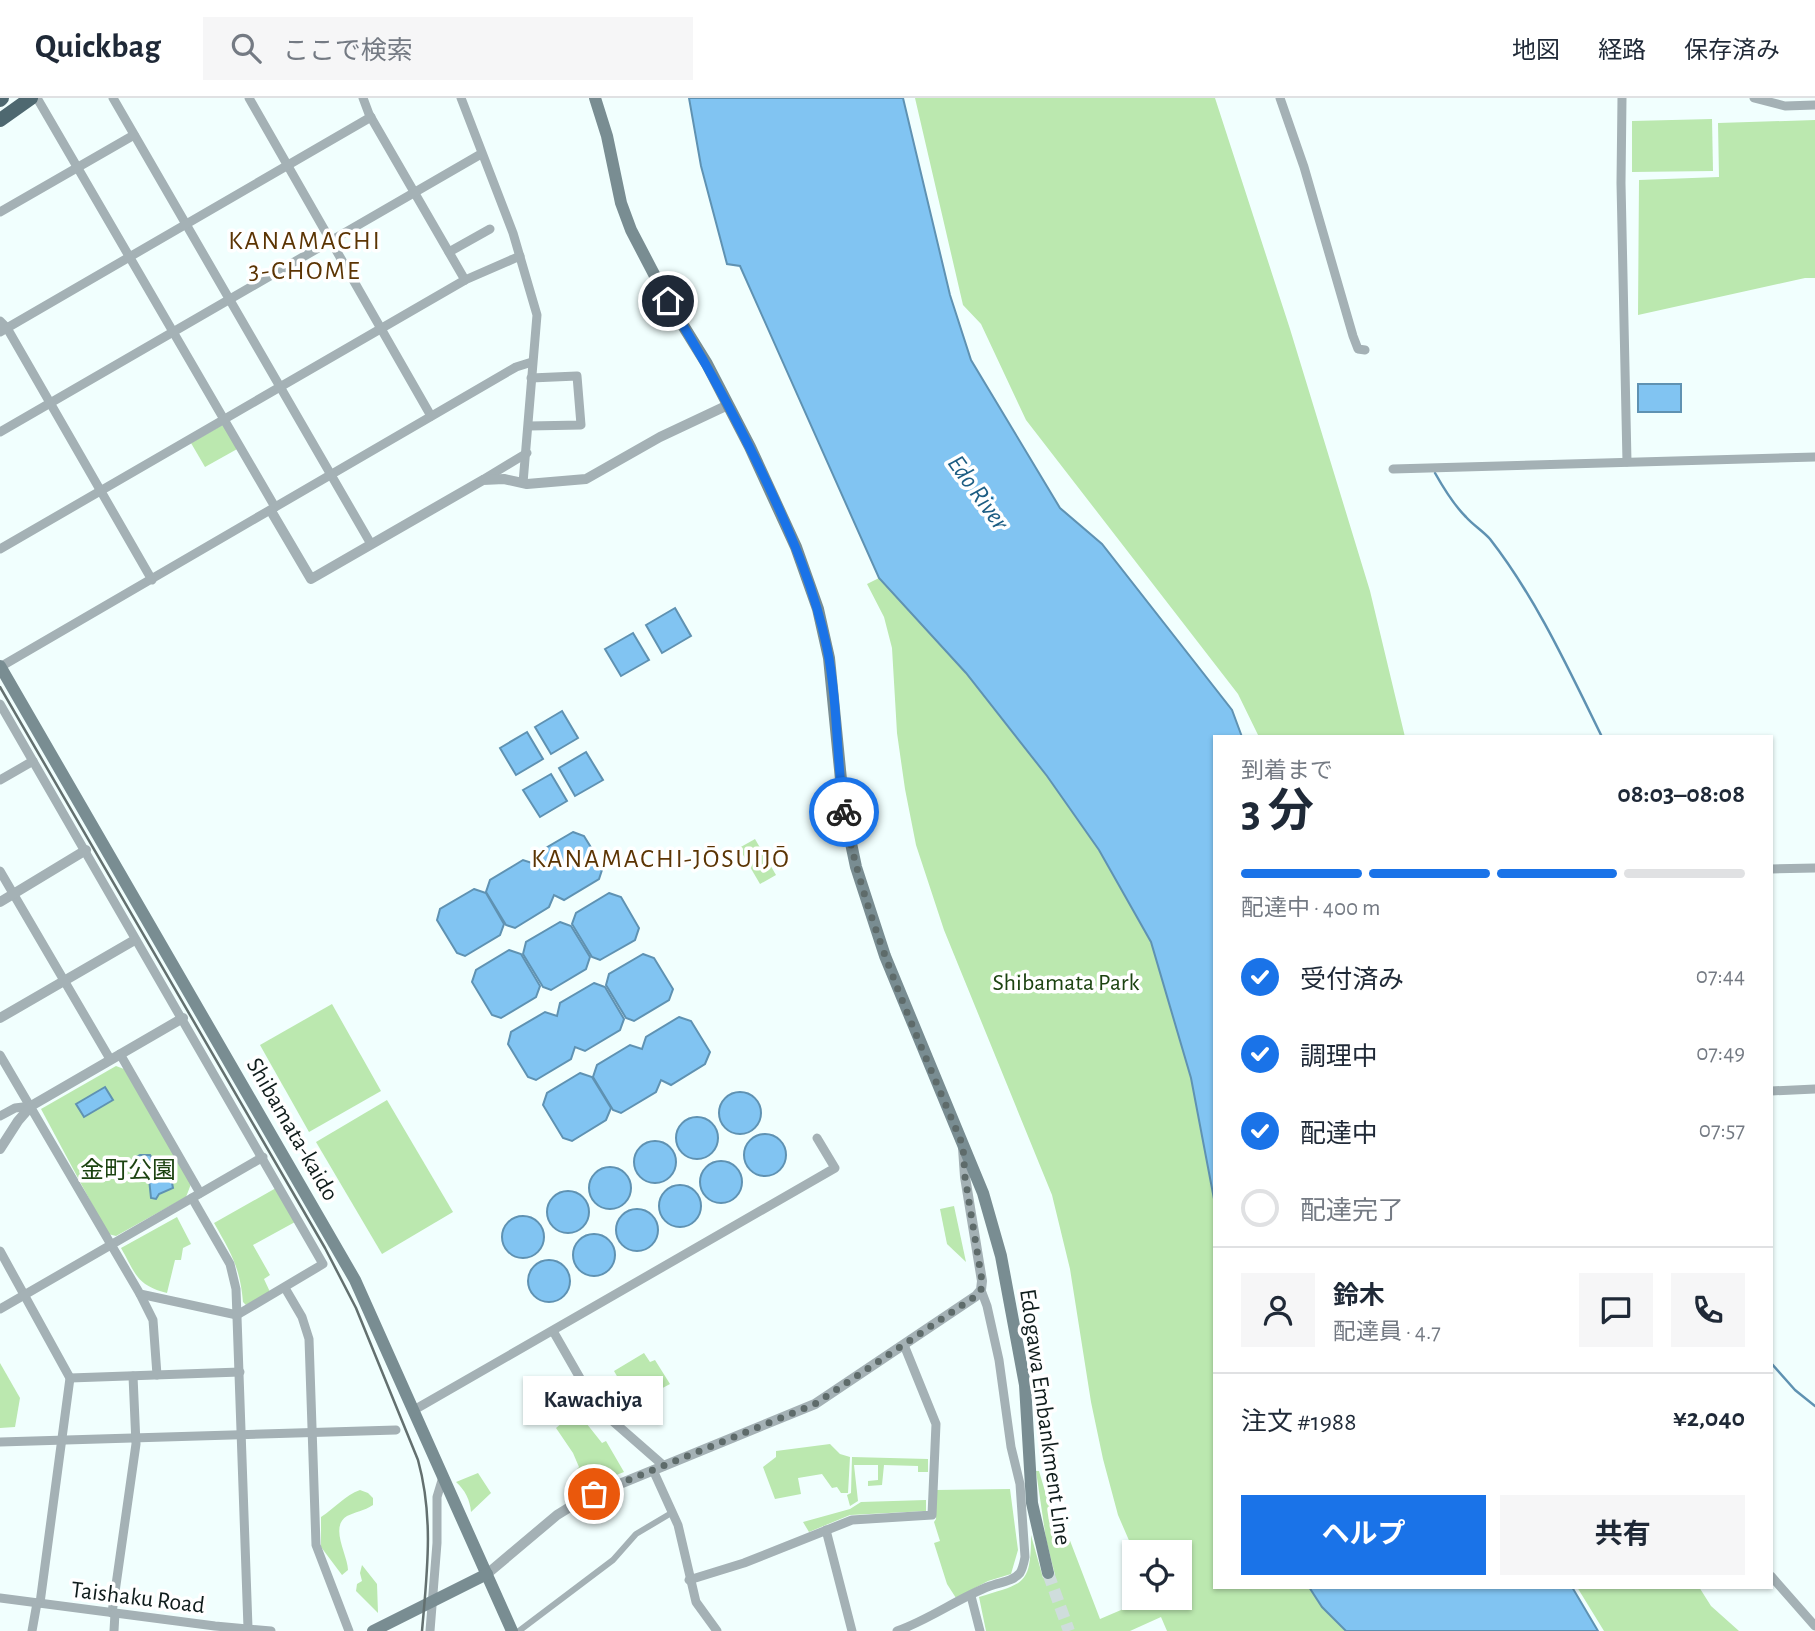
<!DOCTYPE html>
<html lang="ja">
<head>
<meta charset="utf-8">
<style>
	body { margin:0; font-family:"Alegreya Sans","Noto Sans JP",sans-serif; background:#f6f6f7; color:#1f2937; height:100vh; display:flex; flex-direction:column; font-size:26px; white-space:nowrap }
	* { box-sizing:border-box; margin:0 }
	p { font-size:23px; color:#747a83 }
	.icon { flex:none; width:38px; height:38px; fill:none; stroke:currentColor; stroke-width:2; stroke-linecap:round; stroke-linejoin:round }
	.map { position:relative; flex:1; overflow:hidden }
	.drawer { position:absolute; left:1213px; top:637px; width:560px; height:854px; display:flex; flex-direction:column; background:#fff; border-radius:0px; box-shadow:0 2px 5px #0004 }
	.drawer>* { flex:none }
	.tools { position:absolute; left:1122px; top:1442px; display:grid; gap:14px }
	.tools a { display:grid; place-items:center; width:70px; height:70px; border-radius:0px; background:#fff; box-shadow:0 2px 5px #0004; font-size:35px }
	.pin { position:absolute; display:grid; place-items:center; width:60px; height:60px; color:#fff; margin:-30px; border:4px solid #fff; border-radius:50%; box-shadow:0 2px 7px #0007 }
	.courier { position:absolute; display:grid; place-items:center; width:70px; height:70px; margin:-35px; border:5px solid #1a73e8; border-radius:50%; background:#fff; color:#222; box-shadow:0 2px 9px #0007 }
	.bubble { position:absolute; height:49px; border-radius:0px; background:#fff; box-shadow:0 2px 5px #0004; font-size:23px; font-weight:700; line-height:49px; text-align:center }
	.overview em { font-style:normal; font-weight:700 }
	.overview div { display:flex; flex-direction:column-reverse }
	.overview { display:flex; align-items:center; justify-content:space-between; height:119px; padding:0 28px }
	h1 { font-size:46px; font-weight:700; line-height:52px }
	.bar { display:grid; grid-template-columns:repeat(4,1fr); gap:10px 7px; align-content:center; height:84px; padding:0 28px }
	.bar i { height:9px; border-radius:5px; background:#e0e1e3 }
	.bar .on { background:#1a73e8 }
	.bar p { grid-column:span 4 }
	.line { display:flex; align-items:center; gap:18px; padding:0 28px; border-top:2px solid #e0e1e3 }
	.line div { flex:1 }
	.round { display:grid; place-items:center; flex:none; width:74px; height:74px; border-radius:0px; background:#f6f6f7 }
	ol { padding:0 28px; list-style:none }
	li { display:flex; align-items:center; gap:21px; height:77px }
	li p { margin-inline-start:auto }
	li .icon { padding:7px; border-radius:50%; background:#1a73e8; color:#fff; stroke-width:4 }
	li:last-child { color:#747a83 }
	li i { width:38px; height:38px; border:4px solid #e0e1e3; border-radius:50% }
	.action { display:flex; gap:14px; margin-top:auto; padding:14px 28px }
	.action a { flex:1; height:80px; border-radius:0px; background:#1a73e8; color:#fff; font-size:28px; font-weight:700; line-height:80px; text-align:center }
	.action a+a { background:#f6f6f7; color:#1f2937 }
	header { display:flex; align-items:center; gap:42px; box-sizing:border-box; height:98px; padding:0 35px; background:#fff; border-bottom:2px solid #e0e1e3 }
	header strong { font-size:33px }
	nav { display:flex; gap:38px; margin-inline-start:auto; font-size:24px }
	.search { width:490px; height:63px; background:#f6f6f7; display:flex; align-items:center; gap:18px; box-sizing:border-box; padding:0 24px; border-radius:0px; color:#747a83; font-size:26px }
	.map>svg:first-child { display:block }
	.green { fill:#bbe8af }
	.water { fill:#81c4f2; stroke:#5f92b2; stroke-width:2 }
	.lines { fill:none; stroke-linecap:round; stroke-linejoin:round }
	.stream { stroke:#5f92b2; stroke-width:2.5 }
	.secondary-tunnel { stroke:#cfdddc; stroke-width:12; stroke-dasharray:12 6; stroke-linecap:butt }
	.pedestrian { stroke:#a4b1b5; stroke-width:6 }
	.minor { stroke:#a4b1b5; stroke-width:9 }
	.tertiary { stroke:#a4b1b5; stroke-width:10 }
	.secondary { stroke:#798d92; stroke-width:12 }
	.trunk { stroke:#4e6870; stroke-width:14 }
	.rail { stroke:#63706f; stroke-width:2.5 }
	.done { stroke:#5e6b6a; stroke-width:7; stroke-dasharray:0 12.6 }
	.route { stroke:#1a73e8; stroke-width:9 }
	.labels { text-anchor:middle; stroke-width:7; stroke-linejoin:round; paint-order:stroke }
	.park-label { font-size:24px; fill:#1c4311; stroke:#fff }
	.street-label { font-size:24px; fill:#0f1c1b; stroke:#fff }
	.neighbourhood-label { font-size:26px; letter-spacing:2px; fill:#5b3403; stroke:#fff }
	.water-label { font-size:26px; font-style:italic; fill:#1c5d83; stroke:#fff }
</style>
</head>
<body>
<header>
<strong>Quickbag</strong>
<div class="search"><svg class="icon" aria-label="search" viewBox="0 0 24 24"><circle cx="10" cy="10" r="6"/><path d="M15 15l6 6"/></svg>ここで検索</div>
<nav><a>地図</a><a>経路</a><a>保存済み</a></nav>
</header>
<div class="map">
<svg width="1815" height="1533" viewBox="0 0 1815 1533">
	<rect width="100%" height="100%" fill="#f1fffe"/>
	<g class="green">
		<polygon points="915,0 1215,0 1290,231 1370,493 1405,639 1259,639 1238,596 1026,322 981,226 963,207"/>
		<polygon points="1712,21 1713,73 1632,74 1632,23"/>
		<polygon points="1815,22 1815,180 1805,180 1638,217 1639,82 1719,79 1718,25"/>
		<polygon points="224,326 239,350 205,369 191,345"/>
		<path d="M879 480 966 575 1047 678 1099 752 1151 844 1191 980 1214 1101V1489H1309L1322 1509 1346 1533H1167L1161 1519 1130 1533H986L979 1499C1024 1485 1031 1488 1031 1437L1043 1480 1055 1477 1046 1441 1036 1373H1039L1057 1434 1069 1440 1100 1521 1149 1500H1180V1454H1134L1118 1417 1103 1361 1091 1304 1070 1171 1052 1097 944 832 916 747 905 691 897 635 892 550 884 519 867 486Z"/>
		<polygon points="755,741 776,777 760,786 739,750"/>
		<polygon points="332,906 381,993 309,1034 260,947"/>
		<polygon points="116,968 124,971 191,1086 186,1099 116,1138 108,1136 41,1011"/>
		<polygon points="387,1002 453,1114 382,1156 316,1044"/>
		<path d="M276 1090 295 1124 253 1147 270 1177 264 1181 270 1194 246 1207 243 1204C240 1169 231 1155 214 1125Z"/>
		<polygon points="954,1108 966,1164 947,1146 940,1111"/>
		<path d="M177 1119 191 1146 183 1150 181 1162H175L167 1195C136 1187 136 1176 121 1150Z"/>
		<polygon points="644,1255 650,1264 655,1262 670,1286 633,1306 614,1273"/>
		<polygon points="0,1265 20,1300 15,1329 0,1330"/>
		<polygon points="575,1311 602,1345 606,1343 624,1374 586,1389 577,1371 579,1369 573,1355 556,1330 562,1325 561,1322"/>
		<polygon points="830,1346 840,1356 850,1359 848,1395 841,1395 837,1389 832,1390 822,1376 798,1380 801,1396 775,1401 763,1369 776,1359 776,1353"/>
		<polygon points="852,1359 928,1361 928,1374 918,1374 918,1368 884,1367 882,1387 868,1388 868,1383 878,1382 878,1367 854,1367 858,1403 850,1408 847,1397 851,1395"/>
		<path d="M478 1375 491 1395 471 1414C470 1402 465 1392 456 1384Z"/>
		<polygon points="1010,1391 1018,1452 1011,1476 988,1483 956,1500 947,1486 934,1445 940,1443 934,1424 936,1421 936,1392"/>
		<path d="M360 1392 368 1395 373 1400V1407C364 1413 355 1414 347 1418 329 1429 348 1457 348 1472L342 1477 321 1449V1419C334 1411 345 1397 360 1392Z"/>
		<polygon points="926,1402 926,1413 850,1417 809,1434 803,1424 850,1411 861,1404"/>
		<polygon points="362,1467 377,1486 378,1515 356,1493 357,1486 362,1483 360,1475"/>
		<polygon points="1577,1489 1699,1489 1711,1508 1739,1533 1604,1533"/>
	</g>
	<g class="water">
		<polygon points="689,0 903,0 950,197 971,262 1060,410 1102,446 1232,612 1242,639 1214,639 1214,1101 1191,980 1151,844 1099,752 1047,678 966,575 879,480 740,168 727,166 701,68"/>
		<rect x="1638" y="286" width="43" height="28"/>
		<polygon points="675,510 691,538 662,555 646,527"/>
		<polygon points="633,535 649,562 621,578 605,551"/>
		<polygon points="562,613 578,640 551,656 535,629"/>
		<polygon points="527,634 543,661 516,677 500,650"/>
		<polygon points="586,654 603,682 575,698 559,670"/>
		<polygon points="551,676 567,703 540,719 523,692"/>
		<polygon points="573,734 584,738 603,769 599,781 564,802 554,797 549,809 515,830 506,827 486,794 490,782 523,762 535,766 539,754"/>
		<polygon points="474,791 486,795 504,826 500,837 465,858 457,855 437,822 440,811"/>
		<polygon points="609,795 621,799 639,830 635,842 600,862 592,859 572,826 576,815"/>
		<polygon points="560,824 571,828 590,859 586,871 551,892 543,889 523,856 526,844"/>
		<polygon points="509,852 521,856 540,888 536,899 501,920 492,917 472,884 476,872"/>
		<polygon points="643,856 654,860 673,891 669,902 634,923 626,920 606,887 609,876"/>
		<polygon points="594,885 605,889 624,921 620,932 585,953 575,949 571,961 536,982 528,979 508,946 511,934 545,914 557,918 560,905"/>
		<polygon points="679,919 691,923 710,954 705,966 671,987 661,982 656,994 621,1015 613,1012 593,979 597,967 630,947 642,951 646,939"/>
		<polygon points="580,975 592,979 611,1010 606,1022 572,1043 563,1040 543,1007 547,995"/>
		<polygon points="105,989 113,1002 84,1019 76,1006"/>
		<circle cx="740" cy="1015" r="21"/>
		<circle cx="697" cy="1040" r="21"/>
		<circle cx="765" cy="1057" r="21"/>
		<circle cx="655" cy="1064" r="21"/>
		<polygon points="140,1057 150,1057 158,1070 170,1074 173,1090 159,1096 156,1101 151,1100 149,1081 140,1078 133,1061"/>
		<circle cx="721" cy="1084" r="21"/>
		<circle cx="610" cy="1090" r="21"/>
		<circle cx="680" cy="1108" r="21"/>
		<circle cx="568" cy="1114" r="21"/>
		<circle cx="637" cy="1132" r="21"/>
		<circle cx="523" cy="1139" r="21"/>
		<circle cx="594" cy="1157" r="21"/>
		<circle cx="549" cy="1183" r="21"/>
		<polygon points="1309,1489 1572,1489 1598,1533 1346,1533 1322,1509"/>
	</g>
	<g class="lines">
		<g class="stream">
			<path d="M1435 375C1444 391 1453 406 1466 419 1473 427 1483 433 1490 441 1536 500 1569 572 1602 639"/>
			<polyline points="1771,1265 1795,1292 1815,1308"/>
		</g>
		<polyline class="secondary-tunnel" points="1048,1475 1069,1533"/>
		<polyline class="pedestrian" points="519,1533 613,1462 636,1436 673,1414"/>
		<g class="minor">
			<polyline points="37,0 275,409"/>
			<polyline points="113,0 371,446"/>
			<polyline points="249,0 431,318"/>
			<polyline points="363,0 369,16 465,182"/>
			<polyline points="461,0 513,135 537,217 523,385"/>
			<polyline points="1280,0 1304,69 1353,238 1358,251 1365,252"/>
			<polyline points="1622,0 1621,85 1627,364"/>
			<polyline points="1754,0 1785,8 1815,7"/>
			<polyline points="0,114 134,37"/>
			<polyline points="449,154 490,131"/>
			<polyline points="0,223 7,230 152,482"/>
			<polyline points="0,234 371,19"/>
			<polyline points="529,328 581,327 577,278 531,280"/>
			<polyline points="0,334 481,56"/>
			<polyline points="1393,371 1815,359"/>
			<polyline points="484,381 527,355"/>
			<polyline points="0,451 465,182 520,158"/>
			<polyline points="0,569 516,269 532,264"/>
			<polyline points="0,606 323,1166 237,1217 140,1196 0,957"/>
			<polyline points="0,682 33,663"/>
			<polyline points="1771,771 1815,770"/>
			<polyline points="0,773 110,961"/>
			<polyline points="120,956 200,1095"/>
			<polyline points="1771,993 1815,991"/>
			<polyline points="0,1018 15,1010 31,1008"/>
			<polyline points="192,1100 230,1166 236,1191 248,1530"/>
			<polyline points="0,1153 70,1280 40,1505"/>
			<polyline points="285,1190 302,1219 309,1241 316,1447 349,1533"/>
			<polyline points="140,1196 153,1222 157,1277"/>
			<polyline points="0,1211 263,1059"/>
			<polyline points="553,1233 592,1301 608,1319 664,1368"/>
			<polyline points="70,1280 240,1274"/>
			<polyline points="414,1312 835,1070 817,1040"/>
			<polyline points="0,1344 396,1332"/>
			<polyline points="653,1372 678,1427 696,1504 717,1533"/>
			<polyline points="826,1432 852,1533"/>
			<polyline points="1771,1478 1815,1528"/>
			<polyline points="689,1482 744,1465 852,1422 932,1417 936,1326 904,1247"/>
			<polyline points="971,1498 980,1533"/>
			<polyline points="0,1500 215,1528 271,1533"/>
			<polyline points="112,1515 136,1346 133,1278"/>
			<polyline points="32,1533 37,1505"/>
			<polyline points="114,1533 115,1515"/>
			<polyline points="430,1533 437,1445 437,1399 443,1379"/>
			<path d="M897 1533C931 1521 958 1500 990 1488 1000 1484 1012 1484 1020 1475 1023 1470 1024 1464 1025 1459L1020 1386 1011 1349 999 1262 987 1208 981 1192"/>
		</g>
		<g class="tertiary">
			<polyline points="271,413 311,481 483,382 504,381 527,386 586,381 660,339 728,307"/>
			<polyline points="0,804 86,752"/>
			<polyline points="0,920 133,843"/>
			<polyline points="0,1051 18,1023 31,1008 183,920"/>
			<polyline points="487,1476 557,1417 583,1401 815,1306 976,1198 981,1192 982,1183 965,1079 963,1050"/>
		</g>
		<g class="secondary">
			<polyline points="595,0 607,38 621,105 631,132 668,203 707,266 750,349 796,449 818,511 829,560 844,712 856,769 885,858 983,1095 1001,1158 1025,1287 1032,1405 1048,1475"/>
			<polyline points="0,568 355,1182 512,1533"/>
			<polyline points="373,1533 487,1476"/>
		</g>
		<g class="trunk">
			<polyline points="0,2 2,0"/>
			<polyline points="0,22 31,0"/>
		</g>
		<path class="rail" d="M0 589 325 1150 356 1210 418 1362C434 1420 427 1475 422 1533"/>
	</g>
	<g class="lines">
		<path class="done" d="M594 1396 815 1306 976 1198 981 1192 982 1183 965 1079 963 1048C918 939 866 830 844 714"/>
		<path class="route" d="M668 203C705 262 737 322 767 385 792 438 815 492 827 550 838 604 836 659 844 714"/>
	</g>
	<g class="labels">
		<g class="park-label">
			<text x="1066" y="892">Shibamata Park</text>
			<text x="128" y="1080">金町公園</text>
		</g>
		<g class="street-label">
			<text transform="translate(293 1031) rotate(60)" y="8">Shibamata-kaido</text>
			<text transform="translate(1046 1319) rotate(82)" y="8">Edogawa Embankment Line</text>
			<text transform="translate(138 1499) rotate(7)" y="8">Taishaku Road</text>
		</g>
		<g class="neighbourhood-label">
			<text x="305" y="151">KANAMACHI<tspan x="305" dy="30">3-CHOME</tspan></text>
			<text x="661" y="769">KANAMACHI-JŌSUIJŌ</text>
		</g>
		<g class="water-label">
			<text transform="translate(979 394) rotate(54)" y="9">Edo River</text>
		</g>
	</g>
</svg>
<div class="tools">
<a><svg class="icon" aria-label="locate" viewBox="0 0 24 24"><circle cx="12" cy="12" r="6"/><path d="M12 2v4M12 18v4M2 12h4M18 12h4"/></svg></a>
</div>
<div class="pin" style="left:594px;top:1396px;background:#ea580c"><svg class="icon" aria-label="bag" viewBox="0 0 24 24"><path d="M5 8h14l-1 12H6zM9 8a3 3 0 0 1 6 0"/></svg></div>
<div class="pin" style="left:668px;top:203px;background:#1f2937"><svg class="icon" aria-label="home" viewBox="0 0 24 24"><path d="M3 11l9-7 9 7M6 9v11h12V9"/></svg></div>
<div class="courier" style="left:844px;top:714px"><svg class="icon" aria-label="bike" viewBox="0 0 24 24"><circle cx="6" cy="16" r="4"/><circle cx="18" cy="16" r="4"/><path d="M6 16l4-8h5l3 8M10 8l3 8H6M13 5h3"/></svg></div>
<div class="bubble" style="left:523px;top:1278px;width:140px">Kawachiya</div>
<section class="drawer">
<div class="overview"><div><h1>3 分</h1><p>到着まで</p></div><em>08:03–08:08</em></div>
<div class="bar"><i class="on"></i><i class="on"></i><i class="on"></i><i></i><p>配達中 · 400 m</p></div>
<ol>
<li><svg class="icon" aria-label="check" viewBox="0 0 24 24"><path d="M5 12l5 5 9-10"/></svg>受付済み<p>07:44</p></li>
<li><svg class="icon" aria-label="check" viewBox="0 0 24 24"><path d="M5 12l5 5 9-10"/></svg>調理中<p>07:49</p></li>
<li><svg class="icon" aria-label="check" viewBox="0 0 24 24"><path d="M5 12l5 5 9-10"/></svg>配達中<p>07:57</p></li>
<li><i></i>配達完了</li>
</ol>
<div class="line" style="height:126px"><a class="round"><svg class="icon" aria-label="person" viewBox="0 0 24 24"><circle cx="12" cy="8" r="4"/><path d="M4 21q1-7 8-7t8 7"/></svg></a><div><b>鈴木</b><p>配達員 · 4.7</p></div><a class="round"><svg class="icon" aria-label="chat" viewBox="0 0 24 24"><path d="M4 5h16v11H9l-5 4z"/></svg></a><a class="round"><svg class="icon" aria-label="phone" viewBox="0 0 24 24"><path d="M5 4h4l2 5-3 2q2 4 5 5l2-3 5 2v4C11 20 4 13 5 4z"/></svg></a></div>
<div class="line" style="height:91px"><div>注文 #1988</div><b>¥2,040</b></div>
<div class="action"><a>ヘルプ</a><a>共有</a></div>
</section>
</div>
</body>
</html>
